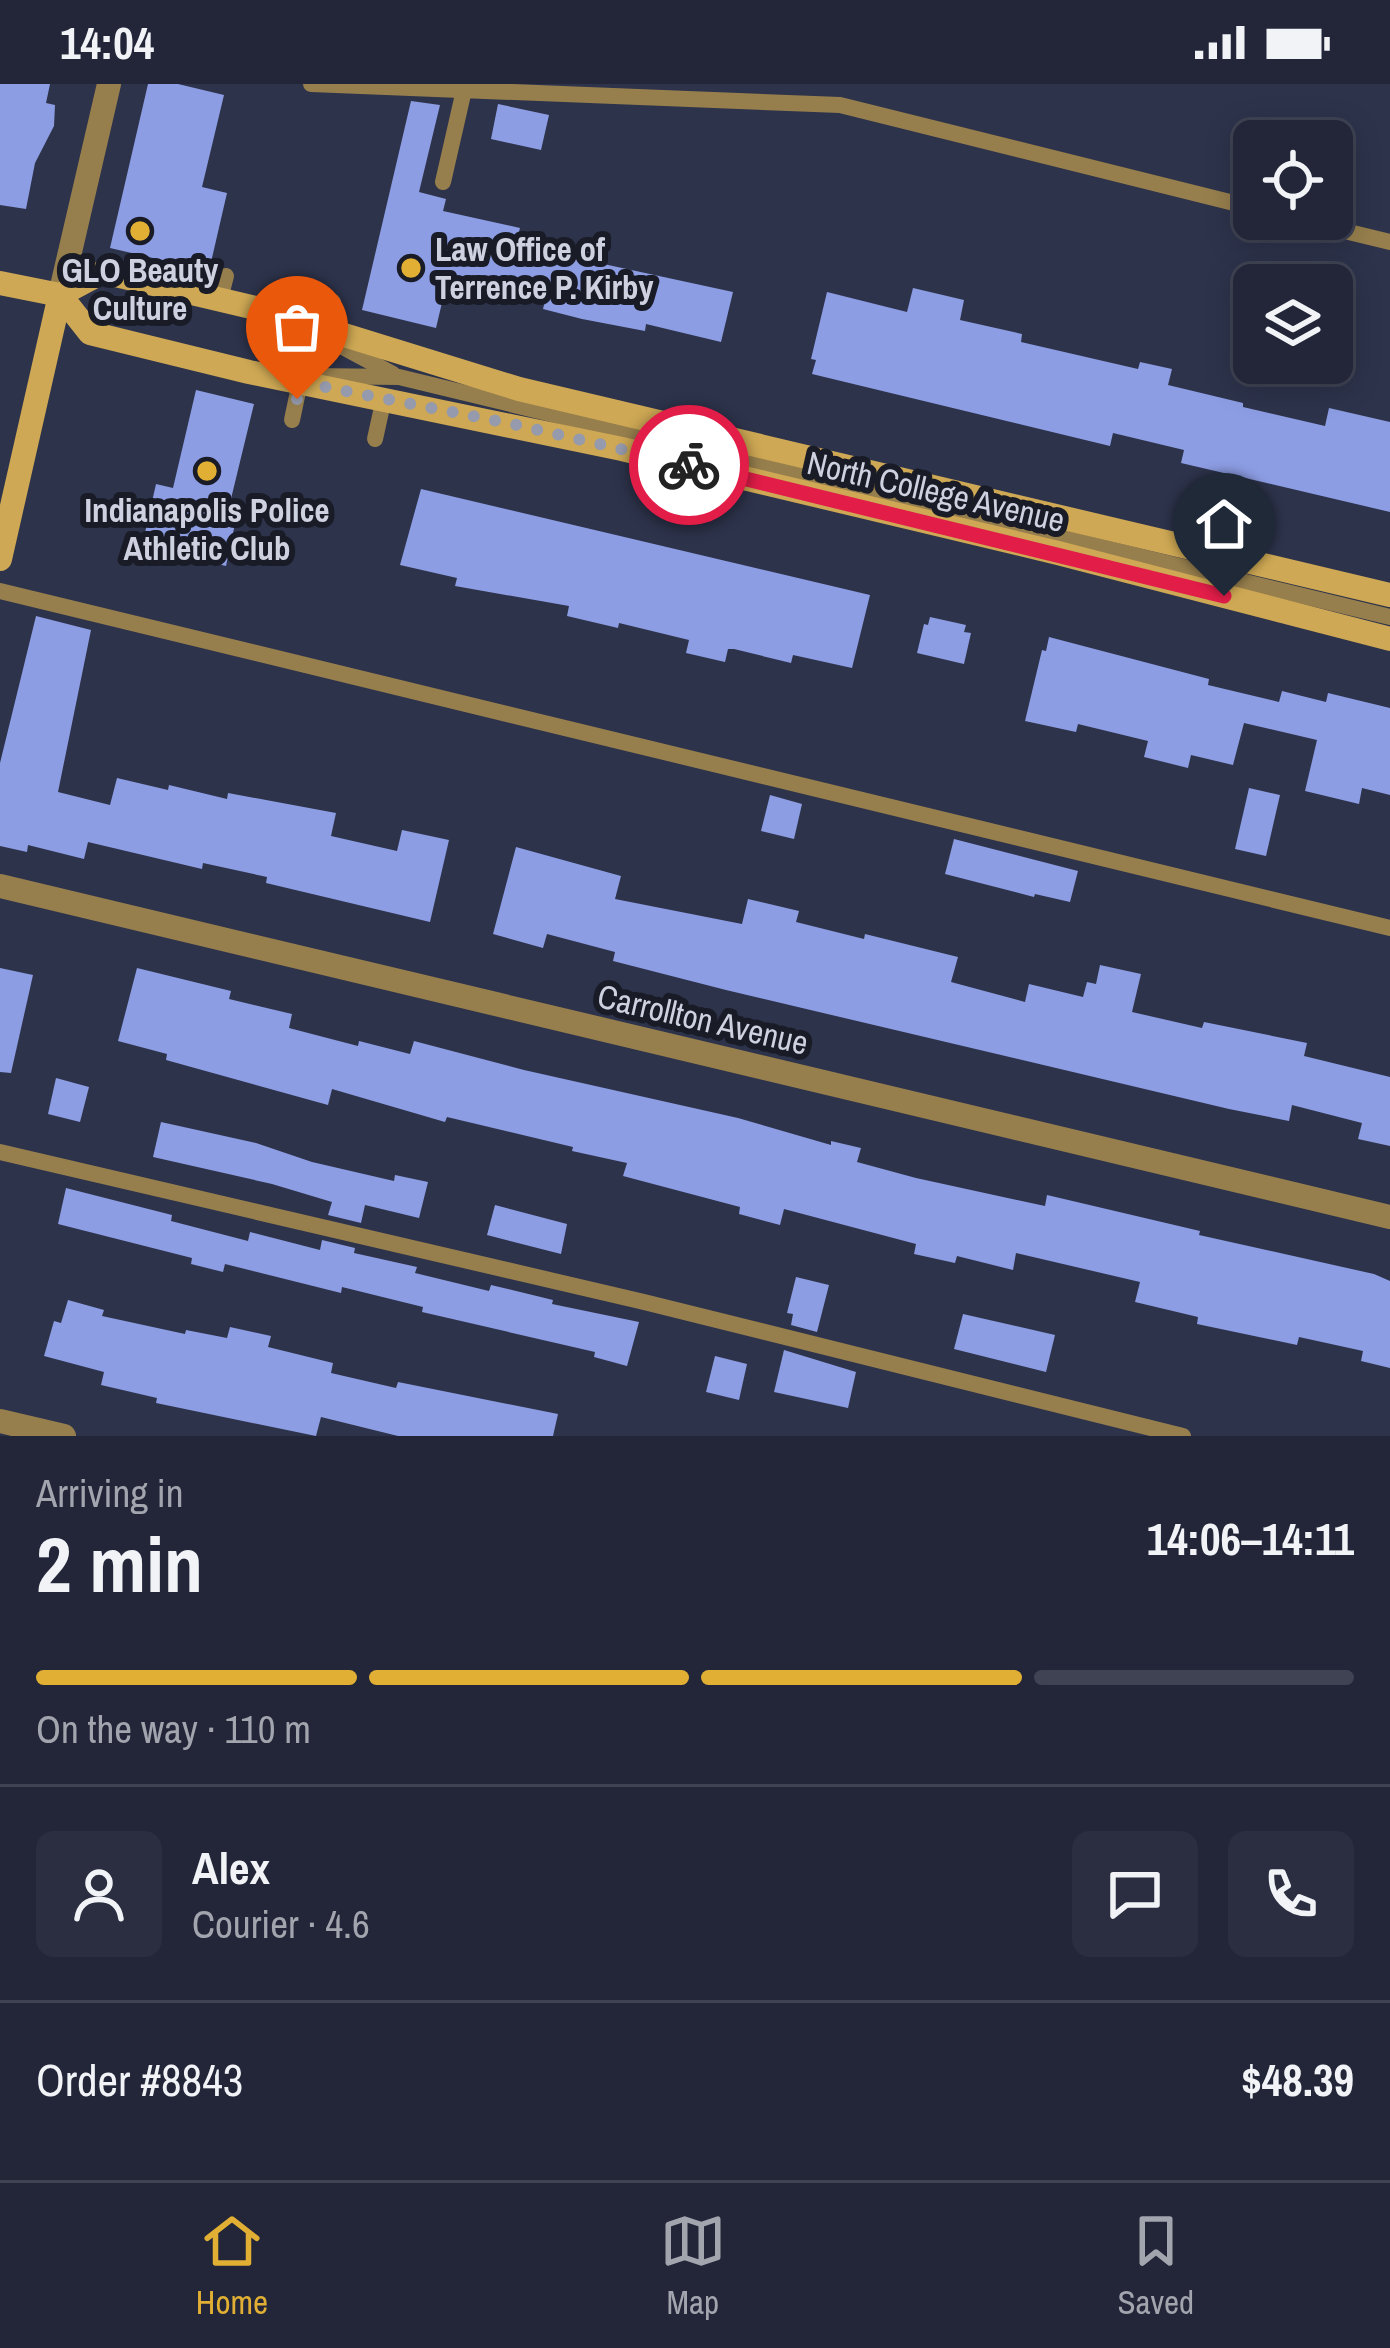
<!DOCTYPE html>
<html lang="en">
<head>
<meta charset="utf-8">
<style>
	body { margin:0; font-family:"Archivo Narrow",sans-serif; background:#2a2e40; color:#f1f3f6; height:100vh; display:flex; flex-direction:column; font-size:45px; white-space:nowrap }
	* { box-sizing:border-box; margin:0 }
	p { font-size:39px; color:#a2a5ae }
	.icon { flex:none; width:66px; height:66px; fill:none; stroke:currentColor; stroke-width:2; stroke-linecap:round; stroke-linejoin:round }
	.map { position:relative; height:1352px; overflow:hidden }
	.details { display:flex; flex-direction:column; background:#222638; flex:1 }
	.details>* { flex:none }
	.buttons { position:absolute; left:1233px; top:36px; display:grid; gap:24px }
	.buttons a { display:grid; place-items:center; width:120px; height:120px; border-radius:18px; background:#222638; box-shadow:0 6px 30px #0003,0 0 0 3px #3f4353; font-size:60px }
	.pin { position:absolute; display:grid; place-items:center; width:102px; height:102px; color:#fff; margin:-123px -51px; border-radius:50% 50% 50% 0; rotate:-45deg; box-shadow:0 0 12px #0007 }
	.pin .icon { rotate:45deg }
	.courier { position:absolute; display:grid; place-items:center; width:120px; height:120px; margin:-60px; border:9px solid #e11d48; border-radius:50%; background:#fff; color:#222; box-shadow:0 3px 15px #0007 }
	.headline em { font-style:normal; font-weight:700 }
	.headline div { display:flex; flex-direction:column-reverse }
	.headline { display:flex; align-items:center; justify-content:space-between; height:204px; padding:0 36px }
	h1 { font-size:78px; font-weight:700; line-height:90px }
	.bar { display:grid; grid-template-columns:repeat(4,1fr); gap:18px 12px; align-content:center; height:144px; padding:0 36px }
	.bar i { height:15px; border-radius:9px; background:#3f4353 }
	.bar .selected { background:#e1af34 }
	.bar p { grid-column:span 4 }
	.line { display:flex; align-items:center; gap:30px; padding:0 36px; border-top:3px solid #3f4353 }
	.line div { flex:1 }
	.round { display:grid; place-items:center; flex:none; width:126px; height:126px; border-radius:18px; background:#2a2e40 }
	.status { display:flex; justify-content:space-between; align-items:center; height:84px; padding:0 60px; background:#222638; direction:ltr }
	.status svg { height:33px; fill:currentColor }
	.dock { display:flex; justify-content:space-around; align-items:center; height:168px; border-top:3px solid #3f4353; background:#222638; font-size:33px; color:#a2a5ae }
	.dock a { display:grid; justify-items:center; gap:6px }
	.dock .selected { color:#e1af34 }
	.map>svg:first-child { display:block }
	.building { fill:#8d9de3 }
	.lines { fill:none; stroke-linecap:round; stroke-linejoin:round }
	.lane { stroke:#977f4d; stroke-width:16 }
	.street { stroke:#977f4d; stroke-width:24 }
	.secondary { stroke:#cea854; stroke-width:24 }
	.done { stroke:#959aac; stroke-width:12; stroke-dasharray:0 21.6 }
	.route { stroke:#e11d48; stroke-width:15 }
	.poi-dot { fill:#e1af34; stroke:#191c26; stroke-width:4.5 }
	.labels { text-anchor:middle; stroke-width:12; stroke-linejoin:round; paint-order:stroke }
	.poi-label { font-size:33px; font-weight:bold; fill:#cdd1e0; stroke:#191c26 }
	.street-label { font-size:33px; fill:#cdd1e0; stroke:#191c26 }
</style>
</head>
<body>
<div class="status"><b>14:04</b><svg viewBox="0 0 49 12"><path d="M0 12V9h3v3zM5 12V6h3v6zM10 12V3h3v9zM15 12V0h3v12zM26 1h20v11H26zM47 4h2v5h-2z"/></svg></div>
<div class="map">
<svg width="1390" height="1352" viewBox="0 0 1390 1352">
	<rect width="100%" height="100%" fill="#2d334b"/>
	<g class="building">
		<polygon points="0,0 50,0 46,19 55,21 54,42 35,79 26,125 0,121"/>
		<polygon points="148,0 178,0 224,11 202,103 227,109 209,187 110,164"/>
		<polygon points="411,17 440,21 419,108 446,115 443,127 520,144 518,152 601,171 599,179 733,208 721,258 646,240 645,247 582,235 543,225 545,217 492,204 489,214 445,206 436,244 362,226"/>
		<polygon points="498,20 549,31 541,66 491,55"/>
		<polygon points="913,204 964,216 960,236 1022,250 1021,258 1138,285 1140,278 1172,285 1168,301 1243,319 1243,323 1325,342 1329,324 1390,338 1390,428 1181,379 1184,366 1113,349 1110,362 812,290 816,276 811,275 827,208 907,228"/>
		<polygon points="196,306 254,320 230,419 239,421 226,482 142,462 156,400 173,404"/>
		<polygon points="421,405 870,511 852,584 793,571 791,579 734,565 728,565 725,578 686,569 689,556 619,539 618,544 567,532 569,522 455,502 457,494 400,481"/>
		<polygon points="36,532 91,546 58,708 110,721 117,694 168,706 169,701 227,715 228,709 336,729 331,752 397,767 402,746 449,756 430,838 266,799 267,793 203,779 202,785 88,758 84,775 28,761 27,768 0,762 0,679"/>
		<polygon points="930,533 966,541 964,548 971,549 964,580 917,569 924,540 928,541"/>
		<polygon points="1049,553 1209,595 1208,601 1279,618 1282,607 1326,618 1328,609 1390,624 1390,711 1362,704 1359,720 1305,707 1317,656 1244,639 1233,681 1191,671 1188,684 1144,673 1148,657 1078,640 1076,648 1025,637 1042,566 1046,567"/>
		<polygon points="1249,704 1280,711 1266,772 1235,765"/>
		<polygon points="770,711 802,720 794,755 761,747"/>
		<polygon points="954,755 1078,787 1070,818 1035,810 1034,813 945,790"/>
		<polygon points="516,763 621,792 615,815 742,840 748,815 799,827 796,838 864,855 865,850 958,873 951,898 1025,918 1029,900 1083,913 1087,898 1096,900 1100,881 1141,890 1132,928 1202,944 1204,938 1307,959 1304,972 1390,993 1390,1062 1358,1055 1362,1039 1292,1021 1289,1037 1229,1025 726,906 613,877 615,868 547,850 543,864 493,850"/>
		<polygon points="0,884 33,891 11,989 0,988"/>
		<polygon points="137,884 231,907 229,915 292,930 289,944 358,962 359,957 410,970 414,957 524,986 738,1034 831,1061 831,1057 861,1064 857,1078 916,1094 1045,1122 1047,1111 1200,1147 1199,1151 1374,1190 1390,1197 1390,1284 1361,1277 1363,1267 1299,1253 1297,1261 1197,1240 1198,1233 1135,1218 1140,1198 1016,1169 1013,1186 957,1172 955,1179 914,1170 916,1160 784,1125 780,1141 739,1130 740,1123 623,1092 627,1079 572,1067 573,1063 447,1033 445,1038 332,1005 328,1021 166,976 167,970 118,957"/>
		<polygon points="56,994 89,1003 80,1038 48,1030"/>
		<polygon points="161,1038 256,1059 312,1078 394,1097 395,1091 428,1098 419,1134 365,1121 361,1139 328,1131 332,1118 272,1100 153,1073"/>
		<polygon points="66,1104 172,1131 171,1137 248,1157 250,1148 320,1166 322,1156 355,1164 354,1169 417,1183 415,1189 489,1207 491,1201 553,1216 552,1220 639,1238 627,1282 594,1273 595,1268 422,1228 423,1223 342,1203 341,1209 225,1180 223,1188 191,1180 192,1174 58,1140"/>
		<polygon points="495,1121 567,1140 561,1170 487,1151"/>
		<polygon points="796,1193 829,1201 817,1248 791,1241 793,1230 787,1229"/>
		<polygon points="68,1216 104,1226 102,1232 185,1250 186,1246 227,1254 230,1243 271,1252 268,1263 333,1279 331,1289 396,1304 398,1298 558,1330 553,1352 398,1352 321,1333 316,1352 156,1319 157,1314 101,1301 104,1288 44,1272 54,1237 61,1239"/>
		<polygon points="963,1230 1055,1251 1046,1288 954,1265"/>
		<polygon points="784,1266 856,1288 848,1324 774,1308"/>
		<polygon points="715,1272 747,1280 739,1316 706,1308"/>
	</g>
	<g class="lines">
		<g class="lane">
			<polyline points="311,0 840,21 1254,124"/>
			<polyline points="443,98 464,6"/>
			<polyline points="1295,135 1390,158"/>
			<polyline points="220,215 226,192"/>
			<polyline points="327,245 333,218"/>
			<polyline points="326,254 393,290"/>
			<polyline points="310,292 399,293 1390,533"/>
			<polyline points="292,336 300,298"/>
			<polyline points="375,355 384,314"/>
			<polyline points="0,507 1390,844"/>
			<polyline points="0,1068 644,1218 1183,1352"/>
		</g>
		<g class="street">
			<polyline points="60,211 109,0"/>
			<polyline points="0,802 1390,1133"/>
			<polyline points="0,1337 64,1352"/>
		</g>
		<g class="secondary">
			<polyline points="0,199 60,211 103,188 260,225 519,305 1390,511"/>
			<polyline points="60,211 90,249 249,288 622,365 1058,469 1390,555"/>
			<polyline points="0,475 60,211"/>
		</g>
	</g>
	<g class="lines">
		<polyline class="done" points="297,315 300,298 513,340 689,381"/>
		<polyline class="route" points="689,381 1224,512"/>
	</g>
	<g class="poi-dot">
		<circle cx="140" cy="147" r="12"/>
		<circle cx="411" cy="184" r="12"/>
		<circle cx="207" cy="387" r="12"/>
	</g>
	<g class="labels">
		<g class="poi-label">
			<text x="435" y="177" text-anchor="start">Law Office of<tspan x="435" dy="38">Terrence P. Kirby</tspan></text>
			<text x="140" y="198">GLO Beauty<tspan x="140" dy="38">Culture</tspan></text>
			<text x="207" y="438">Indianapolis Police<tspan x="207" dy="38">Athletic Club</tspan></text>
		</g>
		<g class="street-label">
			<text transform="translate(936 407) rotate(13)" y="12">North College Avenue</text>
			<text transform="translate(703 935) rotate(13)" y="12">Carrollton Avenue</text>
		</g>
	</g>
</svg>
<div class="buttons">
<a><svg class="icon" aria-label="locate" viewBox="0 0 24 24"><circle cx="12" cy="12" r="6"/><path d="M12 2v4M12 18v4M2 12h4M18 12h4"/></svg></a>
<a><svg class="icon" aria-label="layers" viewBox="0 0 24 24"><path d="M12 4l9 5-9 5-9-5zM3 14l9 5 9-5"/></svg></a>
</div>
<div class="pin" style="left:297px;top:315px;background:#ea580c"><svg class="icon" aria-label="bag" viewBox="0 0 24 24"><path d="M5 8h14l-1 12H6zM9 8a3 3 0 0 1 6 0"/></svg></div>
<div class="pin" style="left:1224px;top:512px;background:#1f2937"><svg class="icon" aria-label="home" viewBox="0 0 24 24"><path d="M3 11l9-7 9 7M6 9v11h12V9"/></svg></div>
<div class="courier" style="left:689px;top:381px"><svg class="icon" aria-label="bike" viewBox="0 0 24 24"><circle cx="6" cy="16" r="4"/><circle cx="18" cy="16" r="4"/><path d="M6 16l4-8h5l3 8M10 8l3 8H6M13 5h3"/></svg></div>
</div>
<section class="details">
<div class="headline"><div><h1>2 min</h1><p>Arriving in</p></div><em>14:06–14:11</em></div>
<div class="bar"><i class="selected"></i><i class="selected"></i><i class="selected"></i><i></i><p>On the way · 110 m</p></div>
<div class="line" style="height:216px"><a class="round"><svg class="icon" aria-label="person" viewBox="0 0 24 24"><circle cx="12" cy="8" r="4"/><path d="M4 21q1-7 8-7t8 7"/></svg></a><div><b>Alex</b><p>Courier · 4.6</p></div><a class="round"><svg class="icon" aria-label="chat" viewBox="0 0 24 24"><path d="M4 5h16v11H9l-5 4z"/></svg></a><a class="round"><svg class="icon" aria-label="phone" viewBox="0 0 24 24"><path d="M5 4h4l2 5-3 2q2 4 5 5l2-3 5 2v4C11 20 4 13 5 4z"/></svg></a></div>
<div class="line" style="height:156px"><div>Order #8843</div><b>$48.39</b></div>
</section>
<nav class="dock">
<a class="selected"><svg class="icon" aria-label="home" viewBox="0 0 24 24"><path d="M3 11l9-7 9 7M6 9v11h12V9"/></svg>Home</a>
<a><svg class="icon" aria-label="map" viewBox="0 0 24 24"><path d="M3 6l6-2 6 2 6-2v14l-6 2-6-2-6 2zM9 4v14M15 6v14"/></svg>Map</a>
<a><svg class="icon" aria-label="saved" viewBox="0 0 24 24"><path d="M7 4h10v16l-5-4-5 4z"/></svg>Saved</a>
</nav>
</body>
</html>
